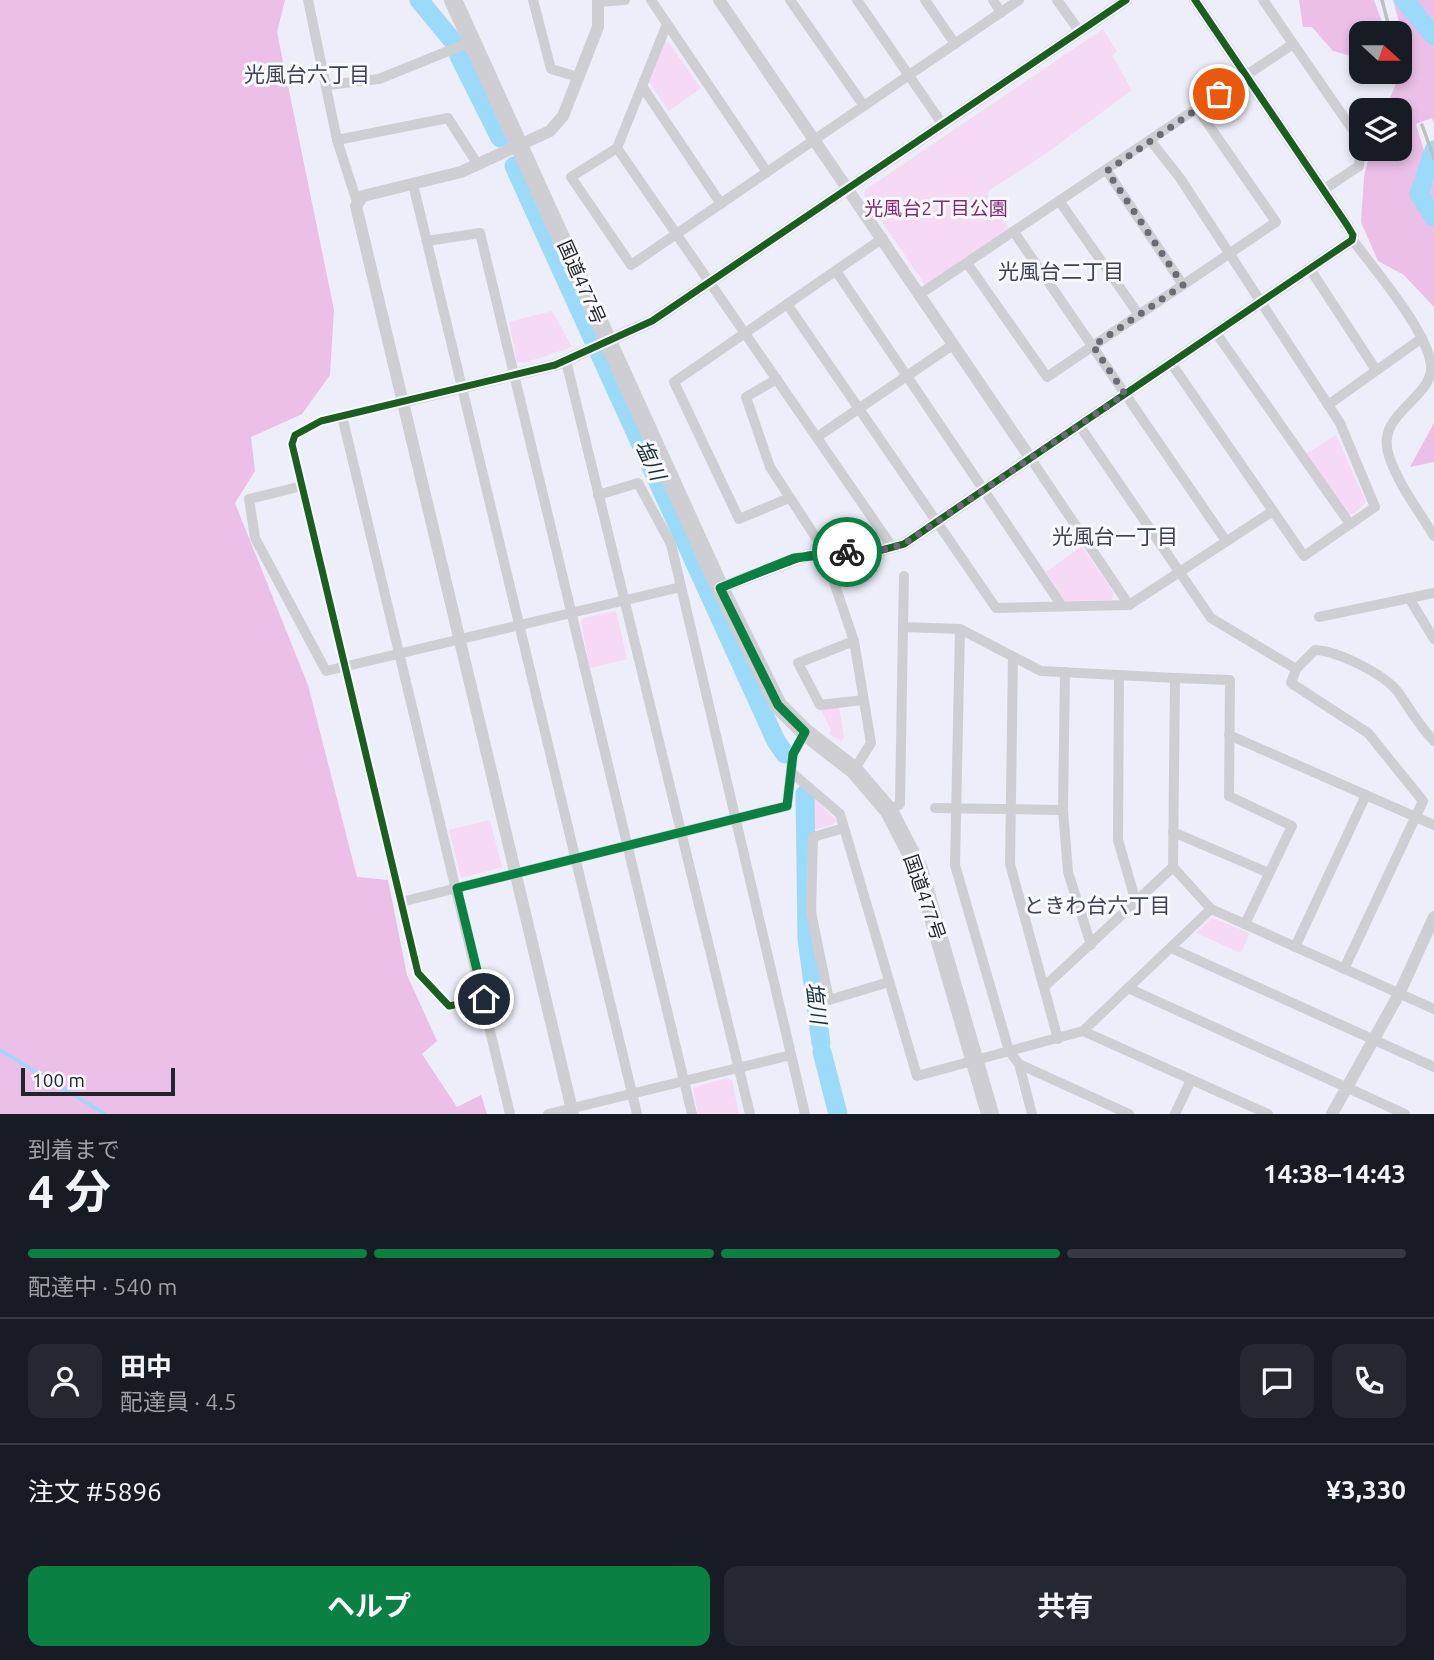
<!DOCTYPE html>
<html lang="ja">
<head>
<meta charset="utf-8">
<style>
	body { margin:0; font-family:Ubuntu,"Noto Sans JP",sans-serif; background:#242831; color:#f1f3f6; height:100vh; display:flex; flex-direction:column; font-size:26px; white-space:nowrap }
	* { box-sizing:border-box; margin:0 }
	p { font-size:23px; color:#9ea1a6 }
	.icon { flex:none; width:38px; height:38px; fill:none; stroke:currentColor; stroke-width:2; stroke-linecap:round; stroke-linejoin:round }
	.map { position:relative; height:1114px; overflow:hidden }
	.side { display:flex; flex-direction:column; background:#171b24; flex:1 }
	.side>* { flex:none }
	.needle { width:46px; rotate:111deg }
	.fabs { position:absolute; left:1349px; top:21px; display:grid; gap:14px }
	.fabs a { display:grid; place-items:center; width:63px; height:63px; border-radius:14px; background:#171b24; box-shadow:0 4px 10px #0003; font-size:35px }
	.scale { position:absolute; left:21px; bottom:18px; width:154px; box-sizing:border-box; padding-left:7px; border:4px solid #24242e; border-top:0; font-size:19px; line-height:24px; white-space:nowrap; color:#24242e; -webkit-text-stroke:5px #f8f9fe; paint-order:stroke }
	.pin { position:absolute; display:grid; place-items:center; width:60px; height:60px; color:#fff; margin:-30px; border:4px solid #fff; border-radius:50%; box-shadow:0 2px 7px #0007 }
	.courier { position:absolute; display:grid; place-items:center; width:70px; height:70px; margin:-35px; border:5px solid #0b8043; border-radius:50%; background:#fff; color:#222; box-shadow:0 2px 9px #0007 }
	.summary em { font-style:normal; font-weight:700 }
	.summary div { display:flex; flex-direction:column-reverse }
	.summary { display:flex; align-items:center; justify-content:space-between; height:119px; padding:0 28px }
	h1 { font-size:46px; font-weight:700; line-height:52px }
	.bar { display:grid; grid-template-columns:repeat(4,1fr); gap:10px 7px; align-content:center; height:84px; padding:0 28px }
	.bar i { height:9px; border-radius:5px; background:#363941 }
	.bar .active { background:#0b8043 }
	.bar p { grid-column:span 4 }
	.line { display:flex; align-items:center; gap:18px; padding:0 28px; border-top:2px solid #363941 }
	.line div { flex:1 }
	.round { display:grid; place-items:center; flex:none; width:74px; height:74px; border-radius:14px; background:#242831 }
	.primary-button { display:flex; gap:14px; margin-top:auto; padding:14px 28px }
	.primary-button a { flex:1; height:80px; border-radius:14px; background:#0b8043; color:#fff; font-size:28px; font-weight:700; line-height:80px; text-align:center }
	.primary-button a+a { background:#242831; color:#f1f3f6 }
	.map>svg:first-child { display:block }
	.green { fill:#f6d9f4 }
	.forest { fill:#ebbfe8 }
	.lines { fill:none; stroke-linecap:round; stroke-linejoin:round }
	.stream { stroke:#9cdafa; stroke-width:3.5 }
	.river { stroke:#9cdafa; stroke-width:19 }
	.minor { stroke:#cfcfd3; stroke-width:10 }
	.tertiary { stroke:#cfcfd3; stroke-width:12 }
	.trunk { stroke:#cfcfd3; stroke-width:18 }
	.rail { stroke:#bfbfc2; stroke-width:3.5 }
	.cycleway-casing { stroke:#f8f9fe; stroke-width:11 }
	.cycleway { stroke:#1b5e20; stroke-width:7 }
	.done { stroke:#6a6b75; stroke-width:7; stroke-dasharray:0 12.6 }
	.route { stroke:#0b8043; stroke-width:9 }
	.labels { text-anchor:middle; stroke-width:6; stroke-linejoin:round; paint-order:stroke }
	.park-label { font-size:19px; fill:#832676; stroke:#f8f9fe }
	.street-label { font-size:19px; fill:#24242e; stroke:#f8f9fe }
	.neighbourhood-label { font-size:21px; fill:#3f4155; stroke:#f8f9fe }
	.water-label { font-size:21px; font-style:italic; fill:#1c303a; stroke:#f8f9fe }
</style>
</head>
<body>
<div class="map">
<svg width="1434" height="1114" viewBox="0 0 1434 1114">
	<rect width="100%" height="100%" fill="#edeef9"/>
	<g class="green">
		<path d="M1103 29 1117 51 1112 56 1132 90 1044 155 988 191C987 205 1002 218 1010 230L925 285 864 195 865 190Z"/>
		<polygon points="668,42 701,88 669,111 649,82 664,43"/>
		<polygon points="552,311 572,347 524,363 517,362 509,322"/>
		<polygon points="1336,435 1366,502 1354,514 1349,514 1306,454"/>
		<polygon points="1082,546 1114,593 1111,600 1065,601 1046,572"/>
		<polygon points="616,611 627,659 590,668 581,623 583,618"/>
		<polygon points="839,707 844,737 841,741 829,734 831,730 821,710"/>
		<polygon points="809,793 836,820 834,824 807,832"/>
		<polygon points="490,820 502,867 461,878 449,830"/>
		<polygon points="1212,918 1250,933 1241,953 1196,933"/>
		<polygon points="726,1078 732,1080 739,1114 698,1114 693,1088"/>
	</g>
	<g class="forest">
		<polygon points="0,0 285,0 277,32 334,310 330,375 302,414 251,437 255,471 235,503 308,685 357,877 388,880 407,975 437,1041 422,1054 457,1107 481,1095 487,1114 0,1114"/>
		<polygon points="1299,0 1374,0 1386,33 1362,33 1361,59 1333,51 1312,27 1303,27"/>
		<polygon points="1393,0 1434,0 1434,124 1432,118 1416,124 1434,184 1434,307 1404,275 1378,261 1361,222 1364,177 1371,149 1400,149 1400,110 1385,110 1400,74 1400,33 1390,33 1400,26"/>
		<polygon points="1434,423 1434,462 1410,467"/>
	</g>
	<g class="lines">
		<polyline class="stream" points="0,1050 105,1114"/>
		<g class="river">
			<polyline points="419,0 452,40"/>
			<polyline points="1404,0 1434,36"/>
			<polyline points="459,56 500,138"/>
			<polyline points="1434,150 1419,194 1434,217"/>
			<polyline points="514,166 776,741 785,754"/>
			<polyline points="805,794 807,939 821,1043"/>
			<polyline points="822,1052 838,1114"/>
		</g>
		<g class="minor">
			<polyline points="308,0 337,140 357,202"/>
			<polyline points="533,0 551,69 578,77"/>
			<polyline points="651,0 767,172"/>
			<polyline points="790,0 864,106"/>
			<polyline points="857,0 943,125"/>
			<polyline points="925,0 955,44"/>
			<polyline points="993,0 1001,13"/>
			<polyline points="1057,0 1080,32"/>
			<polyline points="1263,0 1361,142 1359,166 1323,190"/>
			<polyline points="598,2 625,0"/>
			<polyline points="667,24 617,148 571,177 631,265 1019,0"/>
			<polyline points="328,85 379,79 473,41"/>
			<polyline points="642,86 721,204"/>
			<polyline points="337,140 448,118 478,165"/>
			<polyline points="1150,140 1180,178 1340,423 1375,507 1304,556 1171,363"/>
			<polyline points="617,148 893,548"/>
			<polyline points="1107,171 1183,285"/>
			<polyline points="413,184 637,1114"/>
			<polyline points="1060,202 1139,315"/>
			<polyline points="1014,232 1226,541"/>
			<path d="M1352 239C1374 269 1427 330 1431 365 1434 399 1374 413 1389 456 1398 484 1419 511 1434 536"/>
			<polyline points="427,241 480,233 692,1114"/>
			<polyline points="967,263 1047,377 1276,222 1197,108"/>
			<polyline points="1310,269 1376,370"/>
			<polyline points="836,271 1062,606"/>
			<polyline points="920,294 1293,44"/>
			<polyline points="787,304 996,608 1129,605 1273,511"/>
			<polyline points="1216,333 1350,524"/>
			<polyline points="566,361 750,1114"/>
			<polyline points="777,379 746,397 770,467 822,547 854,641 871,743 854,770"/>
			<polyline points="402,402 321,421 295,435 292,444 418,973 449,1006 484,999"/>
			<polyline points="1328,405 1422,338"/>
			<polyline points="342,416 510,1114"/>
			<polyline points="1079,425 1211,618 1296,669 1291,683 1368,733 1423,801 1344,969"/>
			<polyline points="817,437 954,344"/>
			<polyline points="1031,459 1129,605"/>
			<polyline points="302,486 249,499 255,538 326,671 681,587"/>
			<polyline points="598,495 638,483 671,544 805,1114"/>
			<polyline points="789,498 739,519 674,382 883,238"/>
			<polyline points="1409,598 1434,639"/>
			<polyline points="1319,617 1434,593"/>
			<polyline points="903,627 904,576"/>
			<polyline points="960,629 955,865 1009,1051 1019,1064 1032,1114"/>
			<polyline points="854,641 798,663 820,705 863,700"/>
			<polyline points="1013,657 1010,864 1058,1039"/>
			<path d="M1296 669 1315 650C1338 651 1384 674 1398 692 1410 709 1419 726 1434 741"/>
			<polyline points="1119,675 1118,840 1136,902"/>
			<polyline points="1175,678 1230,680 1229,796 1292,826 1245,924"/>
			<polyline points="1229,735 1434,825"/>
			<polyline points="791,772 840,814 917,1076 1083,1031 1211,909"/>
			<polyline points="935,808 1063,810 1065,672"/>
			<polyline points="1063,810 1068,872 1091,945"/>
			<polyline points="889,811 900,804 903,627 960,629 1041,671 1175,678 1173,867 1211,909 1434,1009"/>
			<polyline points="844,828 813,837 811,912 829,1000 889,982"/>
			<polyline points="1173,832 1269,873"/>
			<polyline points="401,902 787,806 793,754 805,732"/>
			<polyline points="1295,947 1366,795"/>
			<polyline points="1171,948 1434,1067"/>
			<polyline points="1044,987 1173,867"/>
			<polyline points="1128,988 1405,1114"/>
			<polyline points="1083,1031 1268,1114"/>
			<polyline points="1019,1064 1129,1114"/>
			<polyline points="548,1114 791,1055"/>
			<polyline points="1175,1114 1191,1080"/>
		</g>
		<g class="tertiary">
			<polyline points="719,0 1031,459"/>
			<polyline points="402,402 555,365 652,321 1126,0"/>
			<polyline points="720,588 808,555 882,550 904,544 1352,240 1353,235 1347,225 1195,0"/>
			<polyline points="573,1114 356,206 363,196 461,172 550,131 563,116 598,27 598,0"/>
			<polyline points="1332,1114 1399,994 1434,917"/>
		</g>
		<polyline class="trunk" points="453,0 720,588 778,705 805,732 854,770 889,811 919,869 990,1114"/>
		<g class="rail">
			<polyline points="1382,0 1388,23"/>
			<polyline points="1422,125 1434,158"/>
		</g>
		<defs>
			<g id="cycleway">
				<polyline points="720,588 808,555 882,550 904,544 1352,240 1353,235 1347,225 1195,0"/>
				<polyline points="484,999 449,1006 418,973 292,444 295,435 321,421 555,365 652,321 1126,0"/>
			</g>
		</defs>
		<use href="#cycleway" class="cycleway-casing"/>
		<use href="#cycleway" class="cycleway"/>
	</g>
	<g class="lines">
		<polyline class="done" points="847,552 882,550 904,544 1125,394 1093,346 1183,285 1107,171 1219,94"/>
		<polyline class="route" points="484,999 457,888 787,806 793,754 805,732 778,705 720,588 794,558 847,552"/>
	</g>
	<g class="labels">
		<g class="park-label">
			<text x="936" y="215">光風台2丁目公園</text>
		</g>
		<g class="street-label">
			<text transform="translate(582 282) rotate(66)" y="7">国道477号</text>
			<text transform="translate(925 897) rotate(71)" y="7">国道477号</text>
		</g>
		<g class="neighbourhood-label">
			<text x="307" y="82">光風台六丁目</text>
			<text x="1061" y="279">光風台二丁目</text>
			<text x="1115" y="544">光風台一丁目</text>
			<text x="1097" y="913">ときわ台六丁目</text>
		</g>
		<g class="water-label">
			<text transform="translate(650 460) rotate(65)" y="7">塩川</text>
			<text transform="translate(816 1003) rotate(83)" y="7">塩川</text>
		</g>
	</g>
</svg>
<div class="fabs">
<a><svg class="needle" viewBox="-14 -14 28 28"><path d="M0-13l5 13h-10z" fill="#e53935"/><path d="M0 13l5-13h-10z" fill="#9ea1a6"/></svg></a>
<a><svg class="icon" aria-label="layers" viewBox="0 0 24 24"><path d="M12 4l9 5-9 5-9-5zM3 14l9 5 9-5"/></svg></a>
</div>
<div class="scale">100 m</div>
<div class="pin" style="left:1219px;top:94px;background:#ea580c"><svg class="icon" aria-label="bag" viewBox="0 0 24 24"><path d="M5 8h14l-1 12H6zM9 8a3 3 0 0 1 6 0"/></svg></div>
<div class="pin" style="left:484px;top:999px;background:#1f2937"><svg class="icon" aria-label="home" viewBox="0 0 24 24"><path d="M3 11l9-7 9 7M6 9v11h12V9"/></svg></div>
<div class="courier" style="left:847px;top:552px"><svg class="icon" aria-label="bike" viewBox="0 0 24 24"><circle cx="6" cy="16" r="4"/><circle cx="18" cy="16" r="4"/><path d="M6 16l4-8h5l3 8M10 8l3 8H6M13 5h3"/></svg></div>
</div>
<section class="side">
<div class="summary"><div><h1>4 分</h1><p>到着まで</p></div><em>14:38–14:43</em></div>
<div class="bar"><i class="active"></i><i class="active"></i><i class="active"></i><i></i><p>配達中 · 540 m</p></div>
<div class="line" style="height:126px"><a class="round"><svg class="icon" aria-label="person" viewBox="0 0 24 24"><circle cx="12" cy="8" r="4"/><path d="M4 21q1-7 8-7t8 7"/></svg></a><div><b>田中</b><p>配達員 · 4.5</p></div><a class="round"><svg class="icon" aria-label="chat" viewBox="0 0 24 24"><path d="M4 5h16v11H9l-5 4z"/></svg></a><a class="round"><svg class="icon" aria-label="phone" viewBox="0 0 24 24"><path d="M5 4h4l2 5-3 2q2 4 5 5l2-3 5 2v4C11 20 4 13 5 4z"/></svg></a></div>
<div class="line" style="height:91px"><div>注文 #5896</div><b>¥3,330</b></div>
<div class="primary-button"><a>ヘルプ</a><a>共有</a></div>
</section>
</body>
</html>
